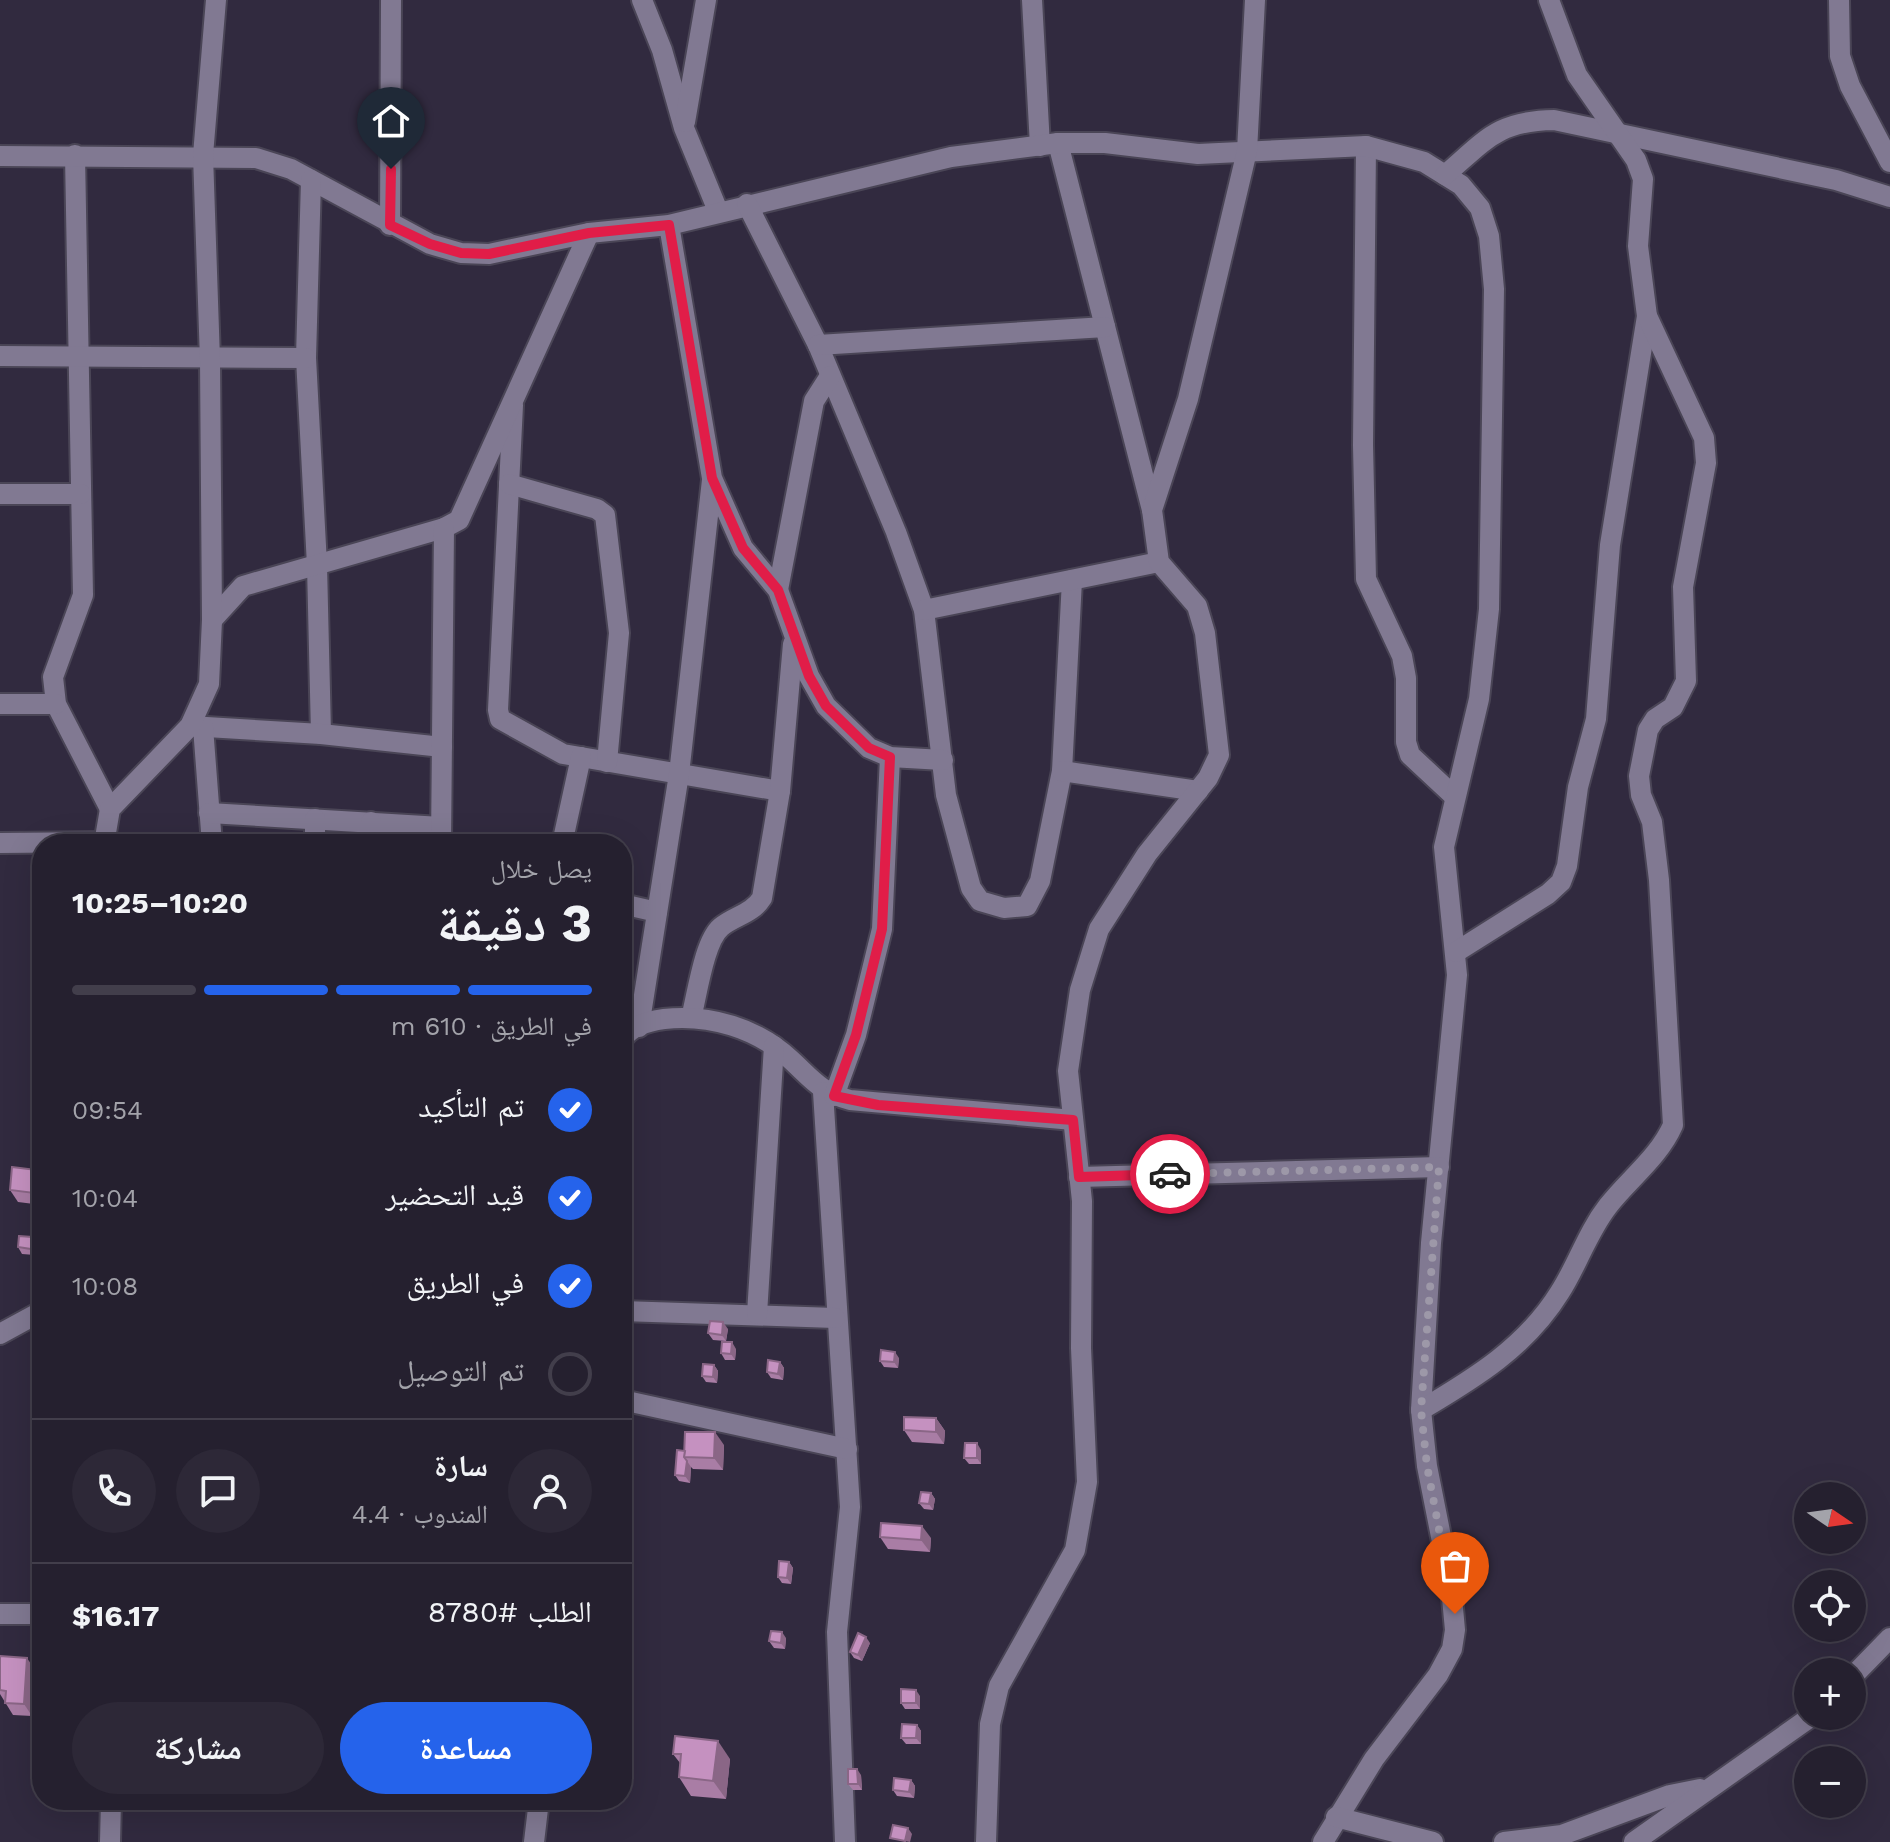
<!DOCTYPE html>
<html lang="ar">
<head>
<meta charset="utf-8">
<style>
	body { margin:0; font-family:"Work Sans","Noto Naskh Arabic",sans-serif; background:#2d2837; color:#f1f3f6; direction:rtl; height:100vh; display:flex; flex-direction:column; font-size:30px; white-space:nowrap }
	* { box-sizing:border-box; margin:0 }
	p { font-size:26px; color:#a3a3aa }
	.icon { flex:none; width:44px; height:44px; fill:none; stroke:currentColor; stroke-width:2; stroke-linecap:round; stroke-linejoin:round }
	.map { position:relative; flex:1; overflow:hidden; direction:ltr }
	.sheet { position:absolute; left:32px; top:834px; width:600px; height:976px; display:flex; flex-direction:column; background:#25202f; border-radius:32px; box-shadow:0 8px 32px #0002,0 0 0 2px #423e4b; direction:rtl }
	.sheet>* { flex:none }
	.needle { width:52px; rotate:103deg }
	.fabs { position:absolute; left:1794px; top:1482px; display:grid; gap:16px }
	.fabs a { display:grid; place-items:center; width:72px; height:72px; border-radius:50%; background:#25202f; box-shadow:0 8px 32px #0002,0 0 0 2px #423e4b; font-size:40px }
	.pin { position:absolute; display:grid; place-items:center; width:68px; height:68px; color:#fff; margin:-82px -34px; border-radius:50% 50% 50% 0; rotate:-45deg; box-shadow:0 0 8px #0007 }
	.pin .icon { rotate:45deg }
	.courier { position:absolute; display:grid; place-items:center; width:80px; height:80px; margin:-40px; border:6px solid #e11d48; border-radius:50%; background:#fff; color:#222; box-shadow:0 2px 10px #0007 }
	.summary em { font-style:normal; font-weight:700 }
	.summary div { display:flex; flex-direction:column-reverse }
	.summary { display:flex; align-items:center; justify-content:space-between; height:136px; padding:0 40px }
	h1 { font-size:52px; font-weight:700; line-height:60px }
	.bar { display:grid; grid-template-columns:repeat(4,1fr); gap:12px 8px; align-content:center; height:96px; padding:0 40px }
	.bar i { height:10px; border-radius:6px; background:#423e4b }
	.bar .on { background:#2563eb }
	.bar p { grid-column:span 4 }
	.line { display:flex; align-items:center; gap:20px; padding:0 40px; border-top:2px solid #423e4b }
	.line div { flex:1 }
	.round { display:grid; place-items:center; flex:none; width:84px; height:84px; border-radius:42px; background:#2d2837 }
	ol { padding:0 40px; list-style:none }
	li { display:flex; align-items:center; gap:24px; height:88px }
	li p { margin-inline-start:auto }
	li .icon { padding:8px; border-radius:50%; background:#2563eb; color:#fff; stroke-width:4 }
	li:last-child { color:#a3a3aa }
	li i { width:44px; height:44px; border:4px solid #423e4b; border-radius:50% }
	.primary-button { display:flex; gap:16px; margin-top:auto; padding:16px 40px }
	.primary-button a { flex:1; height:92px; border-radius:48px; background:#2563eb; color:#fff; font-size:32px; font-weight:700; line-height:92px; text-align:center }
	.primary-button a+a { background:#2d2837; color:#f1f3f6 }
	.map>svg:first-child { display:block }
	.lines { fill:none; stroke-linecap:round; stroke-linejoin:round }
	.minor-casing { stroke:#4a4556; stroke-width:24 }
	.minor { stroke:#817992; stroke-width:20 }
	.wall { fill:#a97da5 }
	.shaded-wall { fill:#8a6686 }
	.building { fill:#c591c0; stroke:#8a6686; stroke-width:2 }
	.done { stroke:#9d98a8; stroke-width:8; stroke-dasharray:0 14.4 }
	.route { stroke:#e11d48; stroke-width:10 }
</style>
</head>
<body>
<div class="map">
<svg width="1890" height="1842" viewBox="0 0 1890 1842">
	<rect width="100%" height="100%" fill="#312a3f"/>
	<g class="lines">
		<defs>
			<g id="minor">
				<polyline points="642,0 662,50 684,128 718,211"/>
				<polyline points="1032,0 1040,146"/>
				<polyline points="1839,0 1840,56 1850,86 1890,162"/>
				<polyline points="685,122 706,0"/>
				<polyline points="1058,143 1152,510"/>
				<polyline points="1366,146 1363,445 1366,579 1402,656 1406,678 1406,742 1410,755 1455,797"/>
				<polyline points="75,155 83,595 53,677 56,704 110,809"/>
				<polyline points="0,156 256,158 291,169 430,244 461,253 489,254 589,233 669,225 951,157 1058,143 1105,143 1198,154 1366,146 1424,162 1461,185 1480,208 1489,236 1494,289 1489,609 1479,699 1444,847 1457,975 1431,1243 1421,1410 1427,1466 1451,1587 1455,1630 1452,1649 1438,1675 1374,1759 1323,1842"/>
				<path d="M1445 175C1486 140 1497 121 1554 120L1836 180 1890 197"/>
				<polyline points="311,180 306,358 317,565 321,734"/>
				<polyline points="747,204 818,345 896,532 924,610 946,795 971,888 980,901 1004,908 1027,906 1040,881 1062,771 1072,580"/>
				<polyline points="390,225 391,0"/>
				<polyline points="669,225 712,478 743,548 778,590 809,676 826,706 869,748 890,757 943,760"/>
				<polyline points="818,345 1105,327"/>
				<polyline points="0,356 306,358"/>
				<polyline points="513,405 498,710 500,719 563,754 780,791"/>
				<polyline points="509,484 597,509 605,515 619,633 607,762"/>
				<polyline points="0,494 81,494"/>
				<polyline points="778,590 814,401 830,376"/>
				<polyline points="924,610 1159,562"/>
				<polyline points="212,620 243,586 444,528 459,520 589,233"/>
				<polyline points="0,704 56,704"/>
				<polyline points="190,726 321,734 442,747"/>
				<polyline points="203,727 212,844"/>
				<polyline points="1062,771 1198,791"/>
				<polyline points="209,813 441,827"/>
				<polyline points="371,822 371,844"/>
				<polyline points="0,843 105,842"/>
				<polyline points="104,844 110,809 190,726 209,684 212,620 210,360 203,155 216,0"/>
				<polyline points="315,844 315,819"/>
				<polyline points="441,844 444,528"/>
				<polyline points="562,844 581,757"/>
				<polyline points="622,904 657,912"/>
				<polyline points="1456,952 1548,894 1561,882 1567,866 1578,787 1596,719 1610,545 1647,316"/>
				<path d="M691 1018C697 996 704 941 721 927 734 916 752 914 762 898L780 791 793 644"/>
				<polyline points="639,1027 679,774 712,480"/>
				<path d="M622 1040C630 1026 649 1021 664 1019 709 1014 757 1028 790 1059 813 1080 819 1091 850 1100L1073 1120"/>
				<polyline points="823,1092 850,1507 837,1632 845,1842"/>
				<polyline points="834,1096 856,1035 882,929 890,757"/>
				<polyline points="1079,1177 1439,1167"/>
				<polyline points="622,1311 835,1318"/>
				<polyline points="757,1314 774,1046"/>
				<polyline points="0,1334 42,1311"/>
				<polyline points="622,1400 847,1449"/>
				<path d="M1421 1410C1475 1378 1526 1347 1560 1292 1578 1264 1587 1233 1608 1206 1629 1179 1659 1157 1673 1125L1659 880 1652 822 1641 795 1639 776 1648 730 1655 719 1673 707 1686 681 1683 587 1706 463 1704 438 1647 316 1638 246 1643 179 1636 160 1577 75 1549 0"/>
				<polyline points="0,1614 42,1614"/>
				<polyline points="1852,1677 1890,1638"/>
				<polyline points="1336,1817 1433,1842"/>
				<polyline points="110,1842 111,1800"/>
				<polyline points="534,1842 539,1800"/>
				<polyline points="986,1842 990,1724 999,1686 1075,1550 1087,1482 1081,1348 1082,1201 1068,1071 1080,990 1099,929 1147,854 1208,778 1219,755 1205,633 1197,606 1159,562 1152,510 1188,399 1247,151 1255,0"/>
				<polyline points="1504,1842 1562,1835 1670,1795 1700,1789"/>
				<polyline points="1634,1842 1812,1716"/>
			</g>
		</defs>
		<use href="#minor" class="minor-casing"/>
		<use href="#minor" class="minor"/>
	</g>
	<g class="wall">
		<polygon points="42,1177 42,1205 18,1202 10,1190"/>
		<polygon points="36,1243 35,1255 22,1254 18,1247"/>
		<polygon points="728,1329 726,1341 713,1340 708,1333"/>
		<polygon points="736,1349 735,1360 725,1360 721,1353"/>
		<polygon points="899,1358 898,1368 884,1367 880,1361"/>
		<polygon points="780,1362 784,1368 783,1380 771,1378 767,1372"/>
		<polygon points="714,1365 718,1371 717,1383 706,1382 702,1376"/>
		<polygon points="936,1418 945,1431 944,1444 912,1442 904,1430"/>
		<polygon points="724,1445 723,1470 693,1469 691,1467 690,1483 679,1481 675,1475 685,1451"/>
		<polygon points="981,1450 981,1464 969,1464 964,1458"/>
		<polygon points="931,1493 935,1499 933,1510 924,1509 919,1503"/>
		<polygon points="880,1537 931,1538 930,1552 888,1549"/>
		<polygon points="789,1562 793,1568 791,1584 782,1583 778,1577"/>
		<polygon points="786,1638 785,1649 774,1648 769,1641"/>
		<polygon points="870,1643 862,1661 854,1658 850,1652"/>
		<polygon points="0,1656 35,1670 32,1716 13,1715 0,1694"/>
		<polygon points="920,1696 920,1709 905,1709 901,1703"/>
		<polygon points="917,1725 921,1731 921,1744 906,1744 901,1738"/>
		<polygon points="673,1754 730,1759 726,1799 691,1796 679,1777 680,1763"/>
		<polygon points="861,1775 862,1790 853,1790 848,1784"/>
		<polygon points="911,1780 915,1786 914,1798 897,1796 893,1790"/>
	</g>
	<g class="shaded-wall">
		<polygon points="37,1170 42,1177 42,1204 34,1193"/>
		<polygon points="32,1237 36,1243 35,1255 31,1249"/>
		<polygon points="723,1322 728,1329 726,1341 722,1335"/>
		<polygon points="732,1342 736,1349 735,1360 731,1354"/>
		<polygon points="895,1352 899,1358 898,1368 894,1362"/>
		<polygon points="780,1362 784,1368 783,1380 778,1374"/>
		<polygon points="714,1365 718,1371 717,1383 713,1377"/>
		<polygon points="936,1418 945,1431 944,1444 936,1432"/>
		<polygon points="715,1432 724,1445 723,1470 714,1458"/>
		<polygon points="977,1443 981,1450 981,1464 977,1458"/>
		<polygon points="622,1445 624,1447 623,1464 622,1462"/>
		<polygon points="687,1461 691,1467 690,1483 685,1476"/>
		<polygon points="931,1493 935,1499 933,1510 929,1504"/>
		<polygon points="922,1526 931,1538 930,1552 921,1540"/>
		<polygon points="789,1562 793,1568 791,1584 787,1578"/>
		<polygon points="782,1632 786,1638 785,1649 781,1643"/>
		<polygon points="866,1637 870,1643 862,1661 858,1655"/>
		<polygon points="27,1658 35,1670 32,1716 24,1704"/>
		<polygon points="916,1690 920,1696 920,1709 916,1703"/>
		<polygon points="917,1725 921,1731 921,1744 916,1738"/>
		<polygon points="718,1741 730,1759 726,1799 713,1781"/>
		<polygon points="857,1769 861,1775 862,1790 858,1784"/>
		<polygon points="911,1780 915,1786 914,1798 909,1792"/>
		<polygon points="908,1828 912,1834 910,1842 905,1841"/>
	</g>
	<g class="building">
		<polygon points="12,1167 37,1170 34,1193 10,1190"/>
		<polygon points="42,1209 42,1228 39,1228"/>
		<polygon points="19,1236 32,1237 31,1249 18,1247"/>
		<polygon points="710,1321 723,1322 722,1335 708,1333"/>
		<polygon points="722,1342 732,1342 731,1354 721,1353"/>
		<polygon points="881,1350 895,1352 894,1362 880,1361"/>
		<polygon points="768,1360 780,1362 778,1374 767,1372"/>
		<polygon points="703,1364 714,1365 713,1377 702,1376"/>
		<polygon points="904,1417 936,1418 936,1432 904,1430"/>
		<polygon points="685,1432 715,1432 714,1458 684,1457"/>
		<polygon points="965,1443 977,1443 977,1458 964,1458"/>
		<polygon points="677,1450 685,1451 684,1457 687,1461 685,1476 675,1475"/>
		<polygon points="921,1492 931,1493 929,1504 919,1503"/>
		<polygon points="881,1523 922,1526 921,1540 880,1537"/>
		<polygon points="779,1561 789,1562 787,1578 778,1577"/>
		<polygon points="771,1631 782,1632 781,1643 769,1641"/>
		<polygon points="858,1633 866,1637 858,1655 850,1652"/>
		<polygon points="0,1656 27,1658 24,1704 5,1703 6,1691 0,1690"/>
		<polygon points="901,1689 916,1690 916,1703 901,1703"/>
		<polygon points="902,1724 917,1725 916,1738 901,1738"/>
		<polygon points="675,1736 718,1741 713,1781 679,1777 681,1754 673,1754"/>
		<polygon points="848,1769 857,1769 858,1784 848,1784"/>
		<polygon points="894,1778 911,1780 909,1792 893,1790"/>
		<polygon points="893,1825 908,1828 905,1841 890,1838"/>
	</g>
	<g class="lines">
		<polyline class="done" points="1170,1174 1439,1167 1421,1410 1427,1466 1455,1614"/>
		<polyline class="route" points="391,169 390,225 430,244 461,253 489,254 589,233 669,225 712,478 743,548 778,590 809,676 826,706 869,748 890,757 882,929 856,1035 834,1096 878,1105 1073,1120 1079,1177 1170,1174"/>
	</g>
</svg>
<div class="fabs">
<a><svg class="needle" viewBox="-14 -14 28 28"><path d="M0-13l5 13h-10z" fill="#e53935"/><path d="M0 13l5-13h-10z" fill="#a3a3aa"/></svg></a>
<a><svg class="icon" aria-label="locate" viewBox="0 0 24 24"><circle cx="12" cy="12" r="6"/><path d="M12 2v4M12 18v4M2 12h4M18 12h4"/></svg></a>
<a>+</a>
<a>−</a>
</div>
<div class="pin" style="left:1455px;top:1614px;background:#ea580c"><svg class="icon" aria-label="bag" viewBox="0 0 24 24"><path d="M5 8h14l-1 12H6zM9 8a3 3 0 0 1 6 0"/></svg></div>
<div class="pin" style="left:391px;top:169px;background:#1f2937"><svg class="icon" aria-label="home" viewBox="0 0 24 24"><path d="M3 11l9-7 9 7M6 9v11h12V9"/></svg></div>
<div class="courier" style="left:1170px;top:1174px"><svg class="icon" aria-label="car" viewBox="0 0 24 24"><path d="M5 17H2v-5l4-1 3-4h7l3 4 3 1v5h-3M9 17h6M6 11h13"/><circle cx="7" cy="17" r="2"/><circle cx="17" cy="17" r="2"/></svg></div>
<section class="sheet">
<div class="summary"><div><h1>3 دقيقة</h1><p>يصل خلال</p></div><em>10:20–10:25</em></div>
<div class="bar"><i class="on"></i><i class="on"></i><i class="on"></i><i></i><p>في الطريق · 610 m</p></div>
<ol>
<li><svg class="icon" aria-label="check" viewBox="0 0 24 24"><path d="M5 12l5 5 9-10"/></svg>تم التأكيد<p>09:54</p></li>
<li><svg class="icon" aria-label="check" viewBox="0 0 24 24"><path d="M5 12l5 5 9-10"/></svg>قيد التحضير<p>10:04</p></li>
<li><svg class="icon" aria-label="check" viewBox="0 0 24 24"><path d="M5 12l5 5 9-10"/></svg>في الطريق<p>10:08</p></li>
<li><i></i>تم التوصيل</li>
</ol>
<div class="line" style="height:144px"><a class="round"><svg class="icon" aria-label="person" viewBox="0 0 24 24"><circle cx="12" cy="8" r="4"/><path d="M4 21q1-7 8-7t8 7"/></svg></a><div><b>سارة</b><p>المندوب · 4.4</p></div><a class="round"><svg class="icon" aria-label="chat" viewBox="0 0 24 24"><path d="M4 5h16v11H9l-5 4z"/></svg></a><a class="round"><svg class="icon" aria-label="phone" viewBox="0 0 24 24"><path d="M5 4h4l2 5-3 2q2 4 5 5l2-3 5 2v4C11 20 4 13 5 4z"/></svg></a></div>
<div class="line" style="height:104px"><div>الطلب #8780</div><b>$16.17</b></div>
<div class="primary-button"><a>مساعدة</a><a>مشاركة</a></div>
</section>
</div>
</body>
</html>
